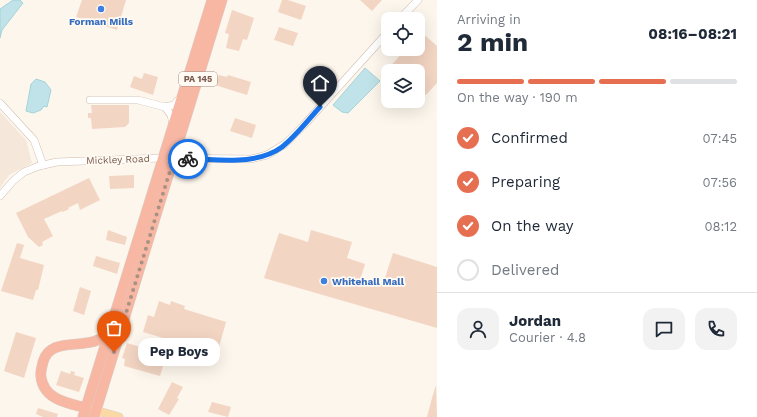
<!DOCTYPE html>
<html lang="en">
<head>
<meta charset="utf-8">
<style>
	body { margin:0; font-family:"Work Sans",sans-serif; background:#f2f2f3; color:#1f2937; height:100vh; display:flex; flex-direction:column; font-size:15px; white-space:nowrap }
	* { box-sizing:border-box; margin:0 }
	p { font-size:13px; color:#747a83 }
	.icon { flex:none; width:22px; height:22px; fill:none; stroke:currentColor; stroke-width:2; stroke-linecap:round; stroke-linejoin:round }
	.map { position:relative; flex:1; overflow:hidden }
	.details { display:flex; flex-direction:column; background:#fff; width:320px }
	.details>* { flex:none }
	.tools { position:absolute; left:381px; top:12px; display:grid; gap:8px }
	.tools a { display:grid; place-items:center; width:44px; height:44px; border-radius:8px; background:#fff; box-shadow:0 4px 16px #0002; font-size:20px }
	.pin { position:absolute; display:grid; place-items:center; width:34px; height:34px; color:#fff; margin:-41px -17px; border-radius:50% 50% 50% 0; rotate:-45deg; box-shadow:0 0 4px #0007 }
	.pin .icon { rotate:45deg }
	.courier { position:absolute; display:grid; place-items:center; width:40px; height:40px; margin:-20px; border:3px solid #1a73e8; border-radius:50%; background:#fff; color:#222; box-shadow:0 1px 5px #0007 }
	.bubble { position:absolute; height:28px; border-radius:12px; background:#fff; box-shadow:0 4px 16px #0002; font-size:13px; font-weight:700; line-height:28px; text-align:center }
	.overview em { font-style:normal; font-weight:700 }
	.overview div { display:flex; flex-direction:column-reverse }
	.overview { display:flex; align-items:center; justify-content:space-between; height:68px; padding:0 20px }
	h1 { font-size:26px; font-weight:700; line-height:30px }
	.bar { display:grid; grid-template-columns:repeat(4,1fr); gap:6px 4px; align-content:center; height:48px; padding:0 20px }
	.bar i { height:5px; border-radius:3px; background:#e0e1e3 }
	.bar .on { background:#e76f51 }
	.bar p { grid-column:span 4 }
	.line { display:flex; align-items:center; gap:10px; padding:0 20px; border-top:1px solid #e0e1e3 }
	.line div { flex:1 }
	.round { display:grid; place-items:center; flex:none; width:42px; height:42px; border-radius:12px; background:#f2f2f3 }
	ol { padding:0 20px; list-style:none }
	li { display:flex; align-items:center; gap:12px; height:44px }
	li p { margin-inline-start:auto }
	li .icon { padding:4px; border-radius:50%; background:#e76f51; color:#fff; stroke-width:4 }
	li:last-child { color:#747a83 }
	li i { width:22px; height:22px; border:2px solid #e0e1e3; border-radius:50% }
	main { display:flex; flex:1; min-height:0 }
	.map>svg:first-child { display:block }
	.residential { fill:#f5e8da }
	.water { fill:#bfe3e8; stroke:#a5d3da }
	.building { fill:#f3d5c3 }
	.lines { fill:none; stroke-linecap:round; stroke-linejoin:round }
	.minor-casing { stroke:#d1beb0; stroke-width:8 }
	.major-casing { stroke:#dad1cd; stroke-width:9 }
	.highway-casing { stroke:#dad1cd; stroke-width:11 }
	.minor { stroke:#fff; stroke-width:7 }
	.major { stroke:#fbd9a5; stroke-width:8 }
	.highway { stroke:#f7b7a3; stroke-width:10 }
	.done { stroke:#a89285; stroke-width:4; stroke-dasharray:0 7.2 }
	.route { stroke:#1a73e8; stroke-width:5 }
	.shop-dot { fill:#3f7fe0; stroke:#fffaf3; stroke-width:1.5 }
	.labels { text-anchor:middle; stroke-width:3.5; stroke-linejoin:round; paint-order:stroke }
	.shield { fill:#fffaf3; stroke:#a28b7f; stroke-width:1 }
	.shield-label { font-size:9px; font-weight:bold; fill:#7a5c4d }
	.shop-label { font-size:10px; font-weight:bold; fill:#366cbe; stroke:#fffaf3 }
	.street-label { font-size:10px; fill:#7a5c4d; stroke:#fffaf3 }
</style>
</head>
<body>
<main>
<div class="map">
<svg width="437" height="417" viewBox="0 0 437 417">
	<rect width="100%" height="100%" fill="#fdf6ec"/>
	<polygon class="residential" points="0,112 26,140 32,163 9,175 0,188"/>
	<g class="water">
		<polygon points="13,0 20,0 23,3 2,30 0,38 0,9"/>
		<polygon points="365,68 380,81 348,113 342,112 333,105"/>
		<polygon points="36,79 45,82 51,90 47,107 44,106 41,110 33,113 26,111 31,84"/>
	</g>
	<g class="building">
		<polygon points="82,0 126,0 117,30 76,17"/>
		<polygon points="282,0 288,0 306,6 301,20 278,12"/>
		<polygon points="360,0 382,0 372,11"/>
		<polygon points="232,10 254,18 247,40 243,39 239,51 226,48 229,34 225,33"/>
		<polygon points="279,27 298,33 293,46 274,40"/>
		<polygon points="421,32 437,46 437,83 426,95 418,88 418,71 386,71 406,49 418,49 418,36"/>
		<polygon points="144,73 158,77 153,95 130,87 134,76 142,79"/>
		<polygon points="219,75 227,77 228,75 251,82 247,95 215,85"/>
		<polygon points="91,105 129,105 129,123 125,127 92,129 91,118 88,118 88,113 92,113"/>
		<polygon points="235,118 256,125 252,138 230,131"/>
		<polygon points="134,175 134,188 110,189 109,176"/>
		<polygon points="89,178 100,200 80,210 78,203 68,208 69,209 63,212 62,211 44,219 53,236 42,242 43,245 39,247 28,237 16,213"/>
		<polygon points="108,230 127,237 125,245 106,240"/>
		<polygon points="311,230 352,242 347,258 365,264 361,277 383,284 393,253 437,267 437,328 264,278 279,233 308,242"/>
		<polygon points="17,243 24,245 20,258 44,265 38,290 36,290 33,300 1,291"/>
		<polygon points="96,256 120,263 117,274 93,266"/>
		<polygon points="80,287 91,291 84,315 73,311"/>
		<polygon points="159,301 170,305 171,301 185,306 184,309 226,322 217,354 143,332 148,315 154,317"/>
		<polygon points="16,332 36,338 24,378 4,371"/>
		<polygon points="127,343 158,352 156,357 165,360 160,376 124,366 125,359 122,358"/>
		<polygon points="61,371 70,374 71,371 75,372 74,375 84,378 79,392 56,385"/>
		<polygon points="172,382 183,387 177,398 179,399 169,415 158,409"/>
		<polygon points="436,385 437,417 427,417 432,398"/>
		<polygon points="212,402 231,407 228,417 208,412"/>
		<polygon points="38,408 58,414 57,417 43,417 36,414"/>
	</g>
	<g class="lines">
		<defs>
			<g id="minor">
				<polyline points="400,19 418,0"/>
				<polyline points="90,100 138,100 165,107 174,105 180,98"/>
				<polyline points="0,103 34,140 43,165"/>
				<polyline points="165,107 171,115 173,124"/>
				<polyline points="0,196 13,181 24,172 39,166 57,162 162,158 251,159 267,155 285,144 304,125 388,32"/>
			</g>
			<polyline id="major" points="91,409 119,417"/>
			<g id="highway">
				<path d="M86 408C68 403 44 400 41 377 40 372 42 367 43 362 51 333 91 354 109 332"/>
				<polyline points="83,417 212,0"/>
				<polyline points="94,417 222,0"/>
			</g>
		</defs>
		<use href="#minor" class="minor-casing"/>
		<use href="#major" class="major-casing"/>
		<use href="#highway" class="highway-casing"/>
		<use href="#minor" class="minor"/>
		<use href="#major" class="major"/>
		<use href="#highway" class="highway"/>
	</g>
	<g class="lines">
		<polyline class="done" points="114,352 174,158 188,159"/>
		<path class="route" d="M188 159C218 159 256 166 282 147 296 136 308 120 320 107"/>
	</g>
	<g class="shop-dot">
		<circle cx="101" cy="9" r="4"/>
		<circle cx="324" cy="281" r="4"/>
	</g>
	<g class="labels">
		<rect class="shield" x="179" y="72" width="38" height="14" rx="3"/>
		<g class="shield-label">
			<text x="198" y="82">PA 145</text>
		</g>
		<g class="shop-label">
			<text x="101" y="25">Forman Mills</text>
			<text x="332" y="285" text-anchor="start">Whitehall Mall</text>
		</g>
		<g class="street-label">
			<text transform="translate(118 159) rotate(-2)" y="4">Mickley Road</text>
		</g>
	</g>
</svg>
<div class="tools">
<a><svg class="icon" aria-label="locate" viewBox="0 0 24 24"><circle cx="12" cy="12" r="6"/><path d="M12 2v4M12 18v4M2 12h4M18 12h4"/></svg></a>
<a><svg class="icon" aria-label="layers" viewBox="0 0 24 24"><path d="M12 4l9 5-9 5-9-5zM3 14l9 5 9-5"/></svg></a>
</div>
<div class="pin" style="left:114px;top:352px;background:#ea580c"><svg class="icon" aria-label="bag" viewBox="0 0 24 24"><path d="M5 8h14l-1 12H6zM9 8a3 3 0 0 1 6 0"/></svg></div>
<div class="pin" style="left:320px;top:107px;background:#1f2937"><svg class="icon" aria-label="home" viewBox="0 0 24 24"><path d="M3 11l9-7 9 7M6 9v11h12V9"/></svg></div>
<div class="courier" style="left:188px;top:159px"><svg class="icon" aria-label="bike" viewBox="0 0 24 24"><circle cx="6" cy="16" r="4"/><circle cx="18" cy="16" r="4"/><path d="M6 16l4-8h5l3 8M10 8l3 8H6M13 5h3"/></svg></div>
<div class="bubble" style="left:138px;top:338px;width:82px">Pep Boys</div>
</div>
<section class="details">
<div class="overview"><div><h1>2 min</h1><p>Arriving in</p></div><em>08:16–08:21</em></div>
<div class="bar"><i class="on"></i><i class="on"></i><i class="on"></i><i></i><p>On the way · 190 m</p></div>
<ol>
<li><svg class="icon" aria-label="check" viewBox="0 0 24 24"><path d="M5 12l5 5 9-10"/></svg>Confirmed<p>07:45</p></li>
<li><svg class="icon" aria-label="check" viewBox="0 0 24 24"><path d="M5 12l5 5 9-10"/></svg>Preparing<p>07:56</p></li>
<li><svg class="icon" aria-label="check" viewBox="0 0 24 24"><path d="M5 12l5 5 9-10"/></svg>On the way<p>08:12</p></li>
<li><i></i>Delivered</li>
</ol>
<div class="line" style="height:72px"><a class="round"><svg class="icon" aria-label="person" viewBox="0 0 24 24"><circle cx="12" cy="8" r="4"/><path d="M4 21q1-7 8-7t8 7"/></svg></a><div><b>Jordan</b><p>Courier · 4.8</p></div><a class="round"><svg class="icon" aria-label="chat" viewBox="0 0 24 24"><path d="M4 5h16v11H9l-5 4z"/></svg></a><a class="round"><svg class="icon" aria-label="phone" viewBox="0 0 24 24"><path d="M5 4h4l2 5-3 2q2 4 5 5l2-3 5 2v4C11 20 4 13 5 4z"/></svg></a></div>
</section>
</main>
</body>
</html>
